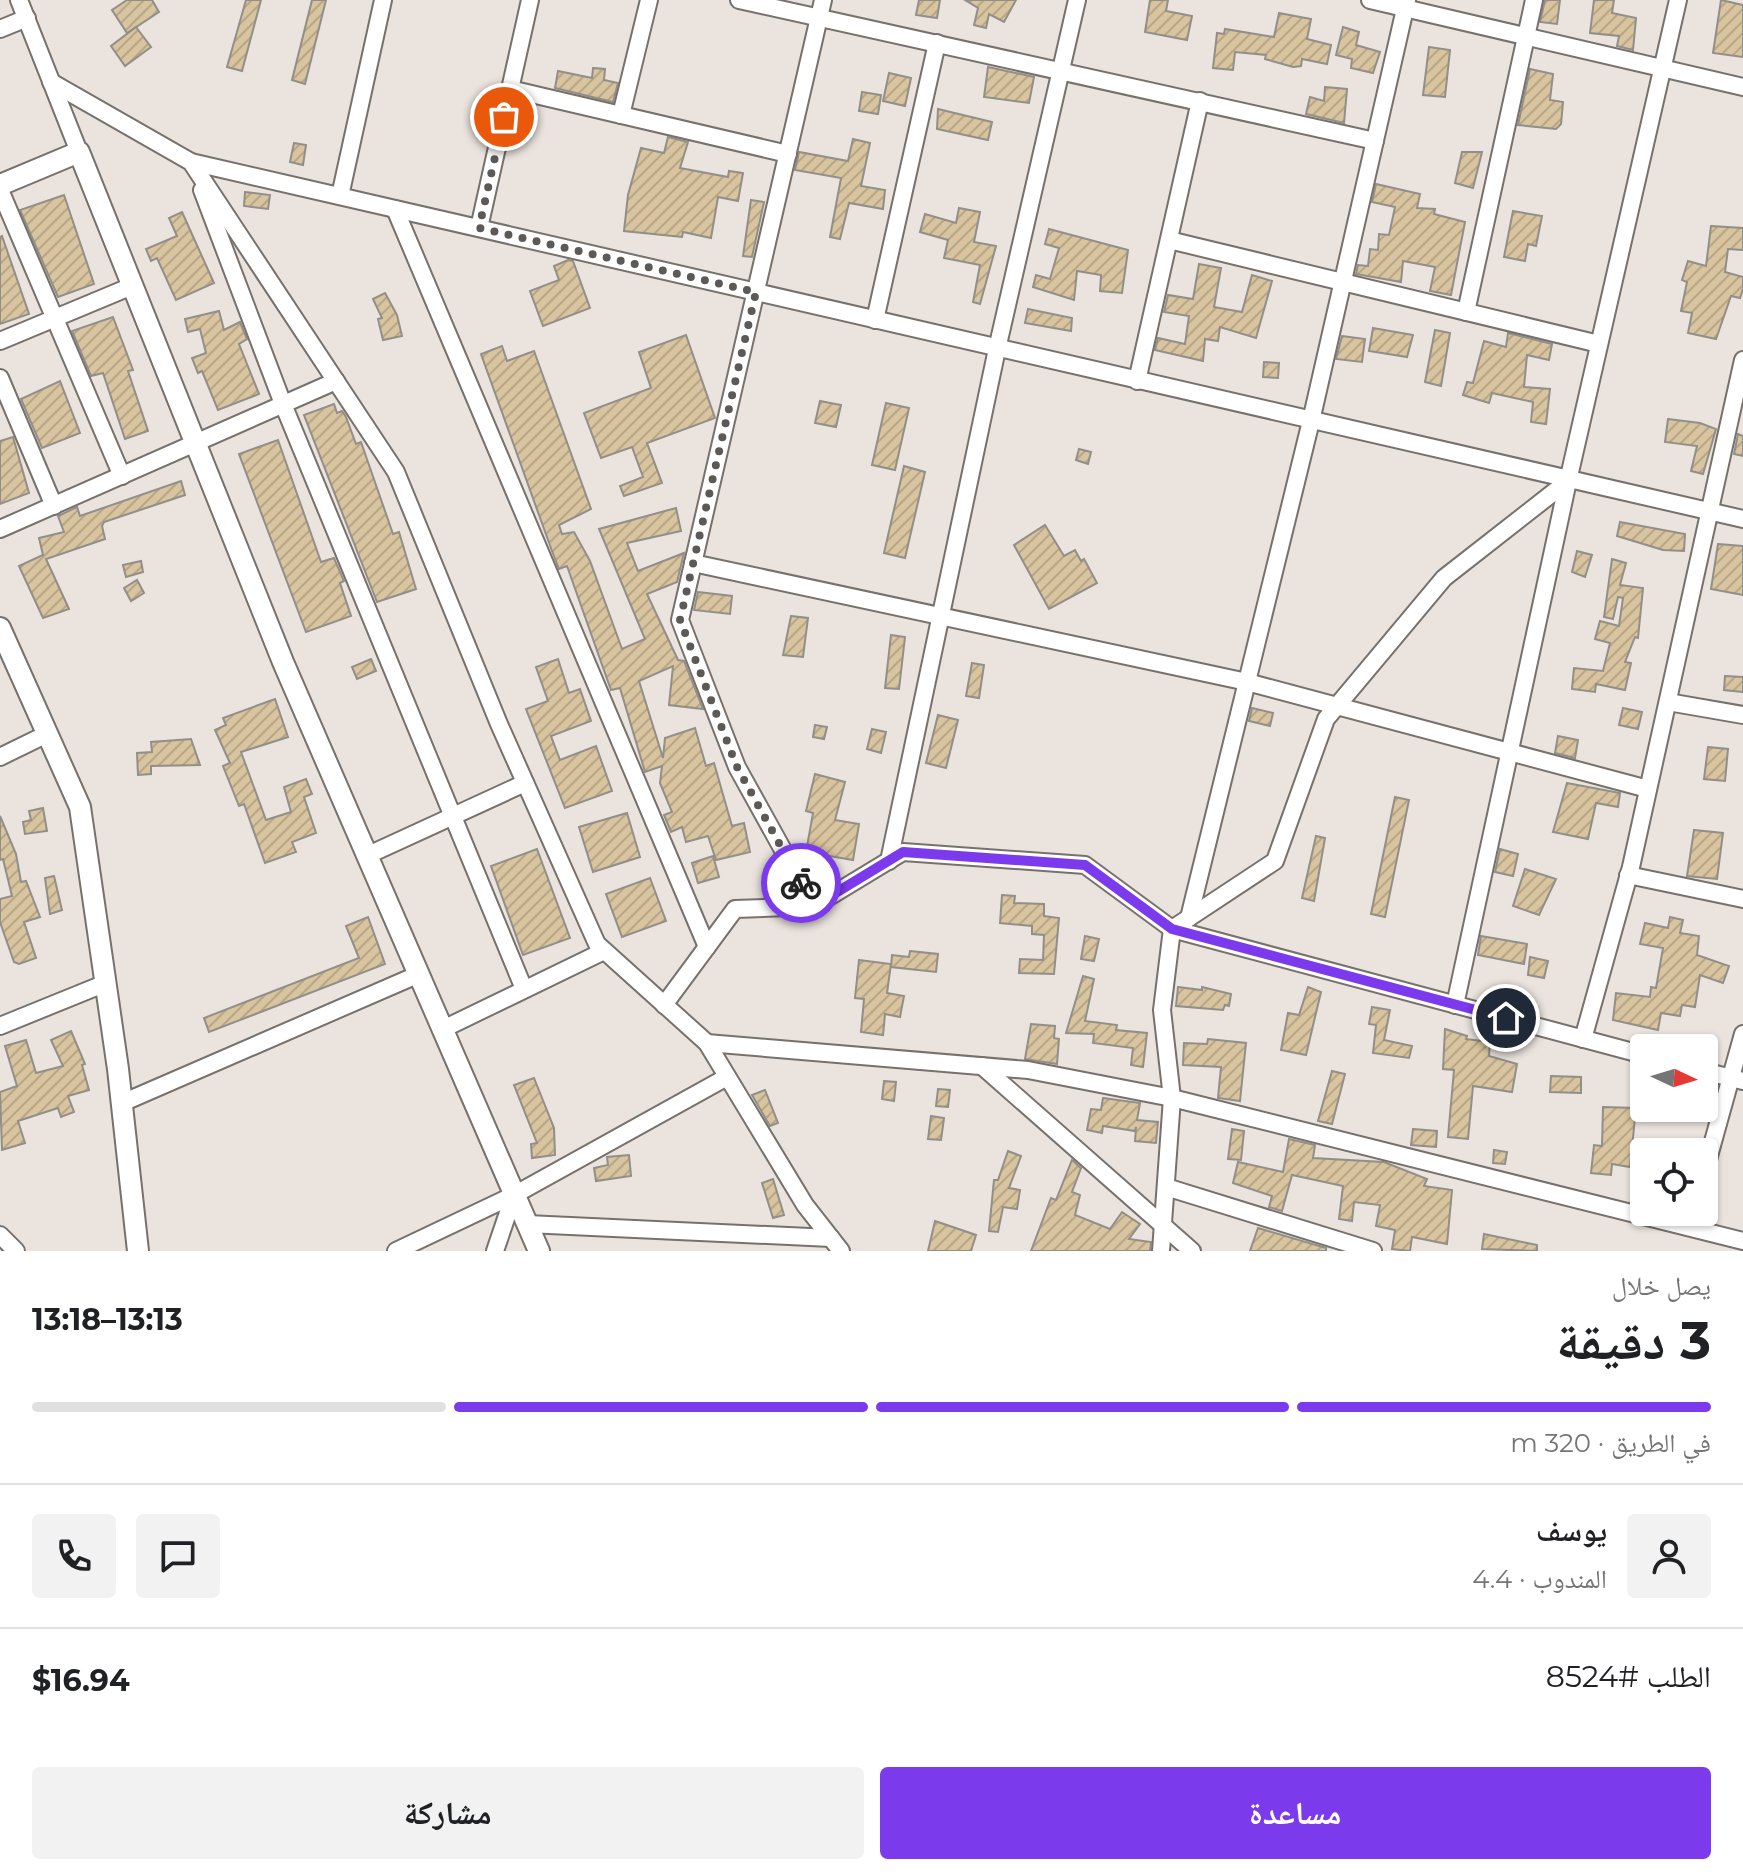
<!DOCTYPE html>
<html lang="ar">
<head>
<meta charset="utf-8">
<style>
	body { margin:0; font-family:Montserrat,"Noto Naskh Arabic",sans-serif; background:#f2f2f2; color:#202124; direction:rtl; height:100vh; display:flex; flex-direction:column; font-size:30px; white-space:nowrap }
	* { box-sizing:border-box; margin:0 }
	p { font-size:26px; color:#757577 }
	.icon { flex:none; width:44px; height:44px; fill:none; stroke:currentColor; stroke-width:2; stroke-linecap:round; stroke-linejoin:round }
	.map { position:relative; height:1251px; overflow:hidden; direction:ltr }
	.sheet { display:flex; flex-direction:column; background:#fff; flex:1 }
	.sheet>* { flex:none }
	.needle { width:52px; rotate:94deg }
	.fabs { position:absolute; left:1630px; top:1034px; display:grid; gap:16px }
	.fabs a { display:grid; place-items:center; width:88px; height:88px; border-radius:8px; background:#fff; box-shadow:0 2px 6px #0004; font-size:40px }
	.pin { position:absolute; display:grid; place-items:center; width:68px; height:68px; color:#fff; margin:-34px; border:4px solid #fff; border-radius:50%; box-shadow:0 2px 8px #0007 }
	.courier { position:absolute; display:grid; place-items:center; width:80px; height:80px; margin:-40px; border:6px solid #7c3aed; border-radius:50%; background:#fff; color:#222; box-shadow:0 2px 10px #0007 }
	.overview em { font-style:normal; font-weight:700 }
	.overview div { display:flex; flex-direction:column-reverse }
	.overview { display:flex; align-items:center; justify-content:space-between; height:136px; padding:0 32px }
	h1 { font-size:52px; font-weight:700; line-height:60px }
	.bar { display:grid; grid-template-columns:repeat(4,1fr); gap:12px 8px; align-content:center; height:96px; padding:0 32px }
	.bar i { height:10px; border-radius:6px; background:#e0e0e0 }
	.bar .current { background:#7c3aed }
	.bar p { grid-column:span 4 }
	.line { display:flex; align-items:center; gap:20px; padding:0 32px; border-top:2px solid #e0e0e0 }
	.line div { flex:1 }
	.round { display:grid; place-items:center; flex:none; width:84px; height:84px; border-radius:8px; background:#f2f2f2 }
	.button { display:flex; gap:16px; margin-top:auto; padding:16px 32px }
	.button a { flex:1; height:92px; border-radius:8px; background:#7c3aed; color:#fff; font-size:32px; font-weight:700; line-height:92px; text-align:center }
	.button a+a { background:#f2f2f2; color:#202124 }
	.map>svg:first-child { display:block }
	.building { fill:url(#building-hatch); stroke:#928e88; stroke-width:2 }
	.lines { fill:none; stroke-linecap:round; stroke-linejoin:round }
	.minor-casing { stroke:#77716c; stroke-width:20 }
	.tertiary-casing { stroke:#77716c; stroke-width:24 }
	.minor { stroke:#fff; stroke-width:16 }
	.tertiary { stroke:#fff; stroke-width:20 }
	.done { stroke:#5c5956; stroke-width:8; stroke-dasharray:0 14.4 }
	.route { stroke:#7c3aed; stroke-width:10 }
</style>
</head>
<body>
<div class="map">
<svg width="1743" height="1251" viewBox="0 0 1743 1251">
	<defs>
		<pattern id="building-hatch" width="6" height="6" patternUnits="userSpaceOnUse" patternTransform="scale(2)"><rect width="6" height="6" fill="#d8c49e"/><path d="M-1 1l2-2M0 6l6-6M5 7l2-2" fill="none" stroke="#b8a787"/></pattern>
	</defs>
	<rect width="100%" height="100%" fill="#eae3de"/>
	<g class="building">
		<polygon points="127,0 152,0 159,12 127,33 112,10"/>
		<polygon points="246,0 261,0 242,71 227,67"/>
		<polygon points="312,0 326,0 305,84 292,80"/>
		<polygon points="919,0 940,0 937,18 916,15"/>
		<polygon points="965,0 1016,0 1004,22 989,14 986,28 974,25 978,8"/>
		<polygon points="1150,0 1168,0 1166,11 1192,16 1187,40 1145,32"/>
		<polygon points="1545,0 1560,0 1557,24 1540,22"/>
		<polygon points="1594,0 1614,0 1612,13 1636,18 1633,50 1617,46 1619,36 1590,33"/>
		<polygon points="1721,0 1743,5 1743,57 1713,53"/>
		<polygon points="1279,13 1311,19 1307,39 1331,45 1327,64 1302,59 1301,66 1293,67 1265,59 1266,55 1235,52 1233,70 1213,68 1217,33 1224,34 1225,29 1274,37"/>
		<polygon points="136,27 151,47 125,66 111,46"/>
		<polygon points="1343,27 1359,32 1356,45 1380,52 1373,73 1351,68 1352,59 1336,55"/>
		<polygon points="1429,47 1450,50 1445,97 1423,95"/>
		<polygon points="988,67 1034,77 1029,103 984,97"/>
		<polygon points="593,68 605,69 604,80 618,83 613,102 555,88 558,71 592,78"/>
		<polygon points="1530,69 1553,74 1550,100 1563,102 1561,124 1556,129 1518,125"/>
		<polygon points="889,73 911,78 905,106 883,101"/>
		<polygon points="1325,87 1347,89 1344,123 1306,114 1310,97 1324,101"/>
		<polygon points="862,92 881,95 878,114 859,111"/>
		<polygon points="938,109 992,122 988,140 937,129"/>
		<polygon points="668,137 688,142 680,168 728,177 729,171 743,173 738,201 718,197 711,238 683,232 682,237 624,231 628,195 641,148 664,153"/>
		<polygon points="853,139 870,143 861,186 885,190 883,209 849,203 840,239 830,237 841,178 795,170 799,152 848,161"/>
		<polygon points="294,143 306,145 303,165 290,162"/>
		<polygon points="1462,152 1482,152 1473,188 1455,183"/>
		<polygon points="1376,184 1420,194 1417,208 1435,209 1434,214 1465,222 1451,295 1430,291 1435,267 1403,261 1401,282 1356,274 1358,265 1368,266 1370,249 1378,250 1379,234 1389,235 1395,207 1372,202"/>
		<polygon points="245,192 270,195 268,209 244,206"/>
		<polygon points="64,195 94,284 58,297 20,210"/>
		<polygon points="751,200 764,202 752,257 743,256"/>
		<polygon points="959,208 980,212 974,242 996,246 980,304 973,302 980,265 944,258 948,240 920,232 925,214 956,223"/>
		<polygon points="1513,211 1542,216 1536,246 1528,244 1525,261 1504,257"/>
		<polygon points="182,212 214,283 176,300 157,258 151,261 146,249 177,236 169,218"/>
		<polygon points="1711,226 1743,228 1743,250 1728,249 1725,272 1743,277 1743,289 1740,298 1731,296 1716,339 1688,333 1692,313 1681,311 1687,282 1682,280 1688,261 1706,266"/>
		<polygon points="1049,229 1128,250 1122,293 1100,291 1101,275 1077,271 1074,300 1033,287 1036,275 1050,279 1059,248 1045,244"/>
		<polygon points="2,236 29,314 0,324 0,237"/>
		<polygon points="568,260 573,261 590,308 543,326 530,291 559,280 554,266"/>
		<polygon points="1199,264 1221,268 1214,307 1242,312 1252,275 1272,281 1256,338 1220,327 1218,341 1205,339 1203,361 1155,350 1158,338 1185,344 1189,316 1164,312 1168,295 1193,299"/>
		<polygon points="385,293 397,315 402,336 383,340 378,319 382,318 373,299"/>
		<polygon points="1028,309 1072,318 1071,331 1025,323"/>
		<polygon points="219,311 224,330 240,322 247,339 239,344 259,394 218,410 202,371 198,373 192,358 206,353 200,329 188,332 185,319"/>
		<polygon points="113,317 133,370 128,371 148,431 125,439 103,373 91,376 72,331"/>
		<polygon points="1373,328 1413,335 1407,357 1369,351"/>
		<polygon points="1435,330 1450,333 1441,386 1425,382"/>
		<polygon points="1508,333 1552,344 1549,360 1527,355 1524,387 1550,389 1546,424 1531,422 1533,402 1492,393 1489,403 1463,395 1467,382 1473,383 1484,341 1506,347"/>
		<polygon points="686,335 715,418 647,443 662,483 624,496 620,486 643,477 632,447 601,458 584,413 651,388 639,352"/>
		<polygon points="1342,336 1365,339 1362,362 1336,359"/>
		<polygon points="502,346 507,361 534,351 591,509 559,525 562,534 574,532 590,561 622,649 645,639 599,529 676,508 681,531 627,543 638,571 684,553 677,582 647,594 678,660 684,661 703,709 669,705 673,666 639,681 663,758 665,738 695,728 706,766 714,763 732,826 744,823 750,852 716,860 708,836 686,842 682,827 671,832 664,815 672,812 660,783 662,766 645,772 620,688 611,690 567,566 559,569 552,551 481,354"/>
		<polygon points="1264,362 1279,363 1278,378 1263,377"/>
		<polygon points="60,381 80,433 42,448 21,399"/>
		<polygon points="820,401 841,405 836,427 815,423"/>
		<polygon points="886,403 909,408 895,470 872,465"/>
		<polygon points="334,404 337,413 342,411 346,417 356,444 361,442 393,534 399,532 416,589 377,602 304,415"/>
		<polygon points="1668,419 1700,423 1716,429 1703,474 1691,471 1697,446 1665,442"/>
		<polygon points="1738,434 1743,436 1743,456 1734,454"/>
		<polygon points="13,437 29,493 0,504 0,441"/>
		<polygon points="278,440 321,562 334,558 344,581 340,583 351,616 306,632 239,454"/>
		<polygon points="1079,449 1091,452 1088,464 1076,460"/>
		<polygon points="904,466 925,472 905,558 884,553"/>
		<polygon points="181,481 185,495 104,522 102,526 105,539 46,559 69,609 43,618 19,566 43,555 39,538 64,532 58,516 77,507 80,516"/>
		<polygon points="1620,522 1685,534 1684,551 1663,550 1617,536"/>
		<polygon points="1045,525 1064,556 1075,550 1081,561 1084,559 1097,583 1049,609 1014,545"/>
		<polygon points="1718,544 1743,546 1743,595 1711,589"/>
		<polygon points="1577,551 1592,555 1585,577 1572,572"/>
		<polygon points="1612,559 1626,563 1620,585 1643,588 1638,638 1635,637 1625,662 1631,663 1625,690 1596,684 1595,692 1572,689 1574,668 1603,671 1610,643 1595,639 1600,621 1619,626 1623,598 1618,597 1613,619 1604,617"/>
		<polygon points="141,561 143,572 126,577 123,565"/>
		<polygon points="137,580 144,593 131,601 124,588"/>
		<polygon points="698,592 732,596 730,614 694,610"/>
		<polygon points="791,616 808,618 803,657 783,655"/>
		<polygon points="891,635 905,637 899,689 885,688"/>
		<polygon points="371,659 376,671 357,679 352,667"/>
		<polygon points="558,659 569,693 580,689 591,721 551,736 560,760 596,746 612,791 565,808 526,709 548,701 536,667"/>
		<polygon points="972,663 984,665 979,698 966,696"/>
		<polygon points="1725,676 1743,677 1743,692 1724,690"/>
		<polygon points="275,699 288,737 241,752 266,820 291,812 284,787 306,779 312,794 304,797 316,833 292,842 296,852 265,863 244,804 239,806 223,766 230,763 215,730 226,725 223,718"/>
		<polygon points="1252,708 1273,713 1270,726 1249,721"/>
		<polygon points="1623,708 1642,712 1638,729 1619,725"/>
		<polygon points="938,715 958,720 946,768 926,763"/>
		<polygon points="815,725 827,727 824,739 813,737"/>
		<polygon points="872,729 886,732 881,753 867,749"/>
		<polygon points="1558,736 1578,740 1575,758 1555,753"/>
		<polygon points="191,739 200,765 151,766 151,774 138,775 137,753 152,752 151,742"/>
		<polygon points="1708,747 1728,749 1725,781 1704,779"/>
		<polygon points="815,774 845,782 835,820 859,824 853,860 806,852 813,813 806,811"/>
		<polygon points="1567,783 1620,793 1618,807 1596,803 1588,839 1553,832"/>
		<polygon points="1395,797 1409,800 1385,917 1371,914"/>
		<polygon points="43,808 47,831 25,834 23,822 31,820 29,811"/>
		<polygon points="627,813 640,857 593,872 579,827"/>
		<polygon points="0,816 16,854 21,882 26,881 40,917 24,922 36,958 19,964 14,962 0,922 0,899 12,896 3,859 0,860"/>
		<polygon points="1694,830 1723,833 1717,879 1687,876"/>
		<polygon points="1316,836 1325,838 1314,901 1302,898"/>
		<polygon points="537,849 570,938 523,955 491,866"/>
		<polygon points="1500,849 1518,854 1513,876 1495,872"/>
		<polygon points="713,856 719,877 698,883 692,863"/>
		<polygon points="1525,869 1556,879 1539,915 1513,906"/>
		<polygon points="54,876 62,910 50,914 45,878"/>
		<polygon points="650,878 666,921 622,937 606,894"/>
		<polygon points="1002,895 1015,896 1014,903 1044,904 1044,916 1059,918 1054,974 1019,973 1020,959 1043,960 1044,935 1032,934 1032,926 1000,923"/>
		<polygon points="368,917 385,964 209,1032 204,1018 359,958 346,926"/>
		<polygon points="1670,917 1683,920 1680,933 1699,936 1697,955 1729,966 1723,983 1700,975 1695,1007 1682,1005 1680,1016 1661,1013 1658,1030 1613,1020 1616,993 1650,997 1651,987 1656,988 1663,948 1640,944 1645,923 1668,928"/>
		<polygon points="1085,936 1099,939 1094,961 1081,959"/>
		<polygon points="1481,936 1527,944 1524,964 1478,955"/>
		<polygon points="910,951 938,954 936,972 891,967 892,955 909,957"/>
		<polygon points="1530,957 1548,961 1544,978 1528,975"/>
		<polygon points="859,960 891,964 887,993 904,996 900,1017 885,1014 883,1035 861,1032 864,999 855,998"/>
		<polygon points="1083,976 1094,979 1085,1021 1117,1025 1116,1030 1147,1033 1143,1067 1131,1065 1133,1048 1093,1043 1094,1034 1066,1033"/>
		<polygon points="1178,987 1202,990 1202,987 1231,994 1229,1006 1225,1005 1223,1010 1176,1006"/>
		<polygon points="1308,987 1321,992 1306,1055 1281,1050 1288,1013 1299,1015"/>
		<polygon points="1372,1007 1390,1010 1384,1040 1412,1046 1409,1058 1373,1053 1376,1025 1369,1024"/>
		<polygon points="1031,1024 1055,1026 1054,1038 1059,1039 1057,1064 1025,1059"/>
		<polygon points="1445,1029 1467,1036 1466,1039 1490,1042 1489,1056 1517,1064 1512,1092 1473,1086 1468,1139 1448,1137 1454,1070 1443,1069"/>
		<polygon points="71,1031 85,1064 82,1065 89,1090 68,1096 74,1112 61,1117 58,1108 18,1121 25,1143 2,1150 0,1092 17,1086 5,1046 26,1040 36,1073 63,1066 51,1040"/>
		<polygon points="1208,1039 1246,1043 1240,1101 1218,1098 1221,1067 1183,1065 1184,1043 1207,1044"/>
		<polygon points="1332,1071 1345,1074 1332,1124 1318,1121"/>
		<polygon points="1551,1076 1581,1077 1581,1093 1550,1092"/>
		<polygon points="534,1078 554,1128 555,1155 532,1158 531,1144 537,1143 514,1085"/>
		<polygon points="884,1081 896,1082 894,1101 882,1099"/>
		<polygon points="938,1089 950,1090 948,1107 936,1106"/>
		<polygon points="765,1090 778,1123 770,1126 752,1095"/>
		<polygon points="1103,1098 1140,1103 1137,1120 1158,1122 1156,1143 1135,1141 1136,1127 1135,1131 1103,1126 1102,1133 1087,1130 1091,1109 1101,1110"/>
		<polygon points="1603,1107 1636,1108 1630,1167 1612,1164 1611,1175 1591,1173 1594,1145 1602,1146"/>
		<polygon points="931,1116 944,1118 941,1140 928,1139"/>
		<polygon points="1232,1129 1244,1131 1241,1160 1228,1159"/>
		<polygon points="1413,1129 1437,1131 1436,1147 1411,1145"/>
		<polygon points="1289,1139 1315,1145 1313,1158 1384,1162 1427,1179 1424,1186 1452,1190 1447,1244 1412,1237 1410,1251 1392,1249 1395,1230 1376,1226 1380,1205 1354,1202 1352,1221 1339,1219 1343,1186 1292,1175 1282,1211 1269,1207 1272,1196 1233,1183 1238,1162 1283,1172"/>
		<polygon points="1494,1150 1507,1152 1505,1164 1493,1163"/>
		<polygon points="1008,1151 1021,1156 1009,1188 1020,1190 1017,1209 1003,1207 998,1232 989,1231 994,1180 998,1180"/>
		<polygon points="629,1155 631,1176 596,1181 594,1168 608,1165 607,1157"/>
		<polygon points="1072,1160 1081,1168 1072,1192 1080,1195 1075,1215 1110,1229 1122,1212 1140,1224 1129,1239 1151,1242 1150,1251 1031,1251 1051,1198 1056,1200"/>
		<polygon points="773,1179 784,1215 773,1218 762,1183"/>
		<polygon points="935,1221 976,1235 971,1251 928,1251"/>
		<polygon points="1258,1228 1326,1248 1326,1251 1250,1251"/>
		<polygon points="1484,1234 1537,1245 1537,1251 1482,1249"/>
	</g>
	<g class="lines">
		<defs>
			<g id="minor">
				<polyline points="19,0 79,152"/>
				<polyline points="739,0 1375,141"/>
				<polyline points="1370,0 1743,87"/>
				<polyline points="0,29 27,18"/>
				<polyline points="51,82 191,162 396,472 499,724 597,944 707,1043 805,1205 841,1251"/>
				<polyline points="510,89 788,154"/>
				<polyline points="621,115 649,0"/>
				<polyline points="191,162 1743,519"/>
				<polyline points="0,190 122,476"/>
				<polyline points="202,190 283,404 524,989"/>
				<polyline points="340,196 383,0"/>
				<polyline points="395,209 707,947"/>
				<polyline points="479,228 530,0"/>
				<polyline points="1169,240 1599,344"/>
				<polyline points="1466,312 1534,0"/>
				<polyline points="875,320 937,43"/>
				<polyline points="0,341 132,286"/>
				<polyline points="0,378 54,506"/>
				<polyline points="1137,381 1200,101"/>
				<polyline points="0,529 336,381"/>
				<polyline points="693,563 1247,682 1648,789"/>
				<polyline points="1668,702 1743,715"/>
				<polyline points="0,757 47,734"/>
				<polyline points="366,856 525,783"/>
				<polyline points="889,861 997,349 1077,0"/>
				<polyline points="1628,875 1743,899"/>
				<polyline points="814,906 737,767 680,620 823,0"/>
				<polyline points="1189,918 1311,421 1407,0"/>
				<polyline points="664,1005 735,909 814,906 903,852 1085,865 1172,929 1644,1055"/>
				<polyline points="1455,1005 1568,481 1678,0"/>
				<polyline points="0,1026 106,983"/>
				<polyline points="441,1030 604,951"/>
				<polyline points="1583,1039 1631,867 1743,360"/>
				<polyline points="707,1043 1028,1070 1172,1098 1743,1241"/>
				<polyline points="982,1066 1192,1251"/>
				<polyline points="1704,1071 1743,1081"/>
				<polyline points="122,1103 417,975"/>
				<polyline points="1704,1174 1743,1034"/>
				<polyline points="1166,1187 1373,1251"/>
				<polyline points="514,1195 727,1077"/>
				<polyline points="527,1224 831,1238"/>
				<polyline points="0,1235 16,1251"/>
				<polyline points="396,1251 514,1195 495,1251"/>
				<polyline points="1161,1251 1172,1098 1162,1010 1172,929 1275,861 1326,719 1444,578 1568,481"/>
			</g>
			<g id="tertiary">
				<polyline points="0,185 79,152 283,662 539,1251"/>
				<polyline points="0,628 80,807 118,1069 138,1251"/>
			</g>
		</defs>
		<use href="#minor" class="minor-casing"/>
		<use href="#tertiary" class="tertiary-casing"/>
		<use href="#minor" class="minor"/>
		<use href="#tertiary" class="tertiary"/>
	</g>
	<g class="lines">
		<polyline class="done" points="504,117 479,228 756,292 680,620 737,767 801,883"/>
		<polyline class="route" points="801,883 814,906 903,852 1085,865 1172,929 1506,1018"/>
	</g>
</svg>
<div class="fabs">
<a><svg class="needle" viewBox="-14 -14 28 28"><path d="M0-13l5 13h-10z" fill="#e53935"/><path d="M0 13l5-13h-10z" fill="#757577"/></svg></a>
<a><svg class="icon" aria-label="locate" viewBox="0 0 24 24"><circle cx="12" cy="12" r="6"/><path d="M12 2v4M12 18v4M2 12h4M18 12h4"/></svg></a>
</div>
<div class="pin" style="left:504px;top:117px;background:#ea580c"><svg class="icon" aria-label="bag" viewBox="0 0 24 24"><path d="M5 8h14l-1 12H6zM9 8a3 3 0 0 1 6 0"/></svg></div>
<div class="pin" style="left:1506px;top:1018px;background:#1f2937"><svg class="icon" aria-label="home" viewBox="0 0 24 24"><path d="M3 11l9-7 9 7M6 9v11h12V9"/></svg></div>
<div class="courier" style="left:801px;top:883px"><svg class="icon" aria-label="bike" viewBox="0 0 24 24"><circle cx="6" cy="16" r="4"/><circle cx="18" cy="16" r="4"/><path d="M6 16l4-8h5l3 8M10 8l3 8H6M13 5h3"/></svg></div>
</div>
<section class="sheet">
<div class="overview"><div><h1>3 دقيقة</h1><p>يصل خلال</p></div><em>13:13–13:18</em></div>
<div class="bar"><i class="current"></i><i class="current"></i><i class="current"></i><i></i><p>في الطريق · 320 m</p></div>
<div class="line" style="height:144px"><a class="round"><svg class="icon" aria-label="person" viewBox="0 0 24 24"><circle cx="12" cy="8" r="4"/><path d="M4 21q1-7 8-7t8 7"/></svg></a><div><b>يوسف</b><p>المندوب · 4.4</p></div><a class="round"><svg class="icon" aria-label="chat" viewBox="0 0 24 24"><path d="M4 5h16v11H9l-5 4z"/></svg></a><a class="round"><svg class="icon" aria-label="phone" viewBox="0 0 24 24"><path d="M5 4h4l2 5-3 2q2 4 5 5l2-3 5 2v4C11 20 4 13 5 4z"/></svg></a></div>
<div class="line" style="height:104px"><div>الطلب #8524</div><b>$16.94</b></div>
<div class="button"><a>مساعدة</a><a>مشاركة</a></div>
</section>
</body>
</html>
